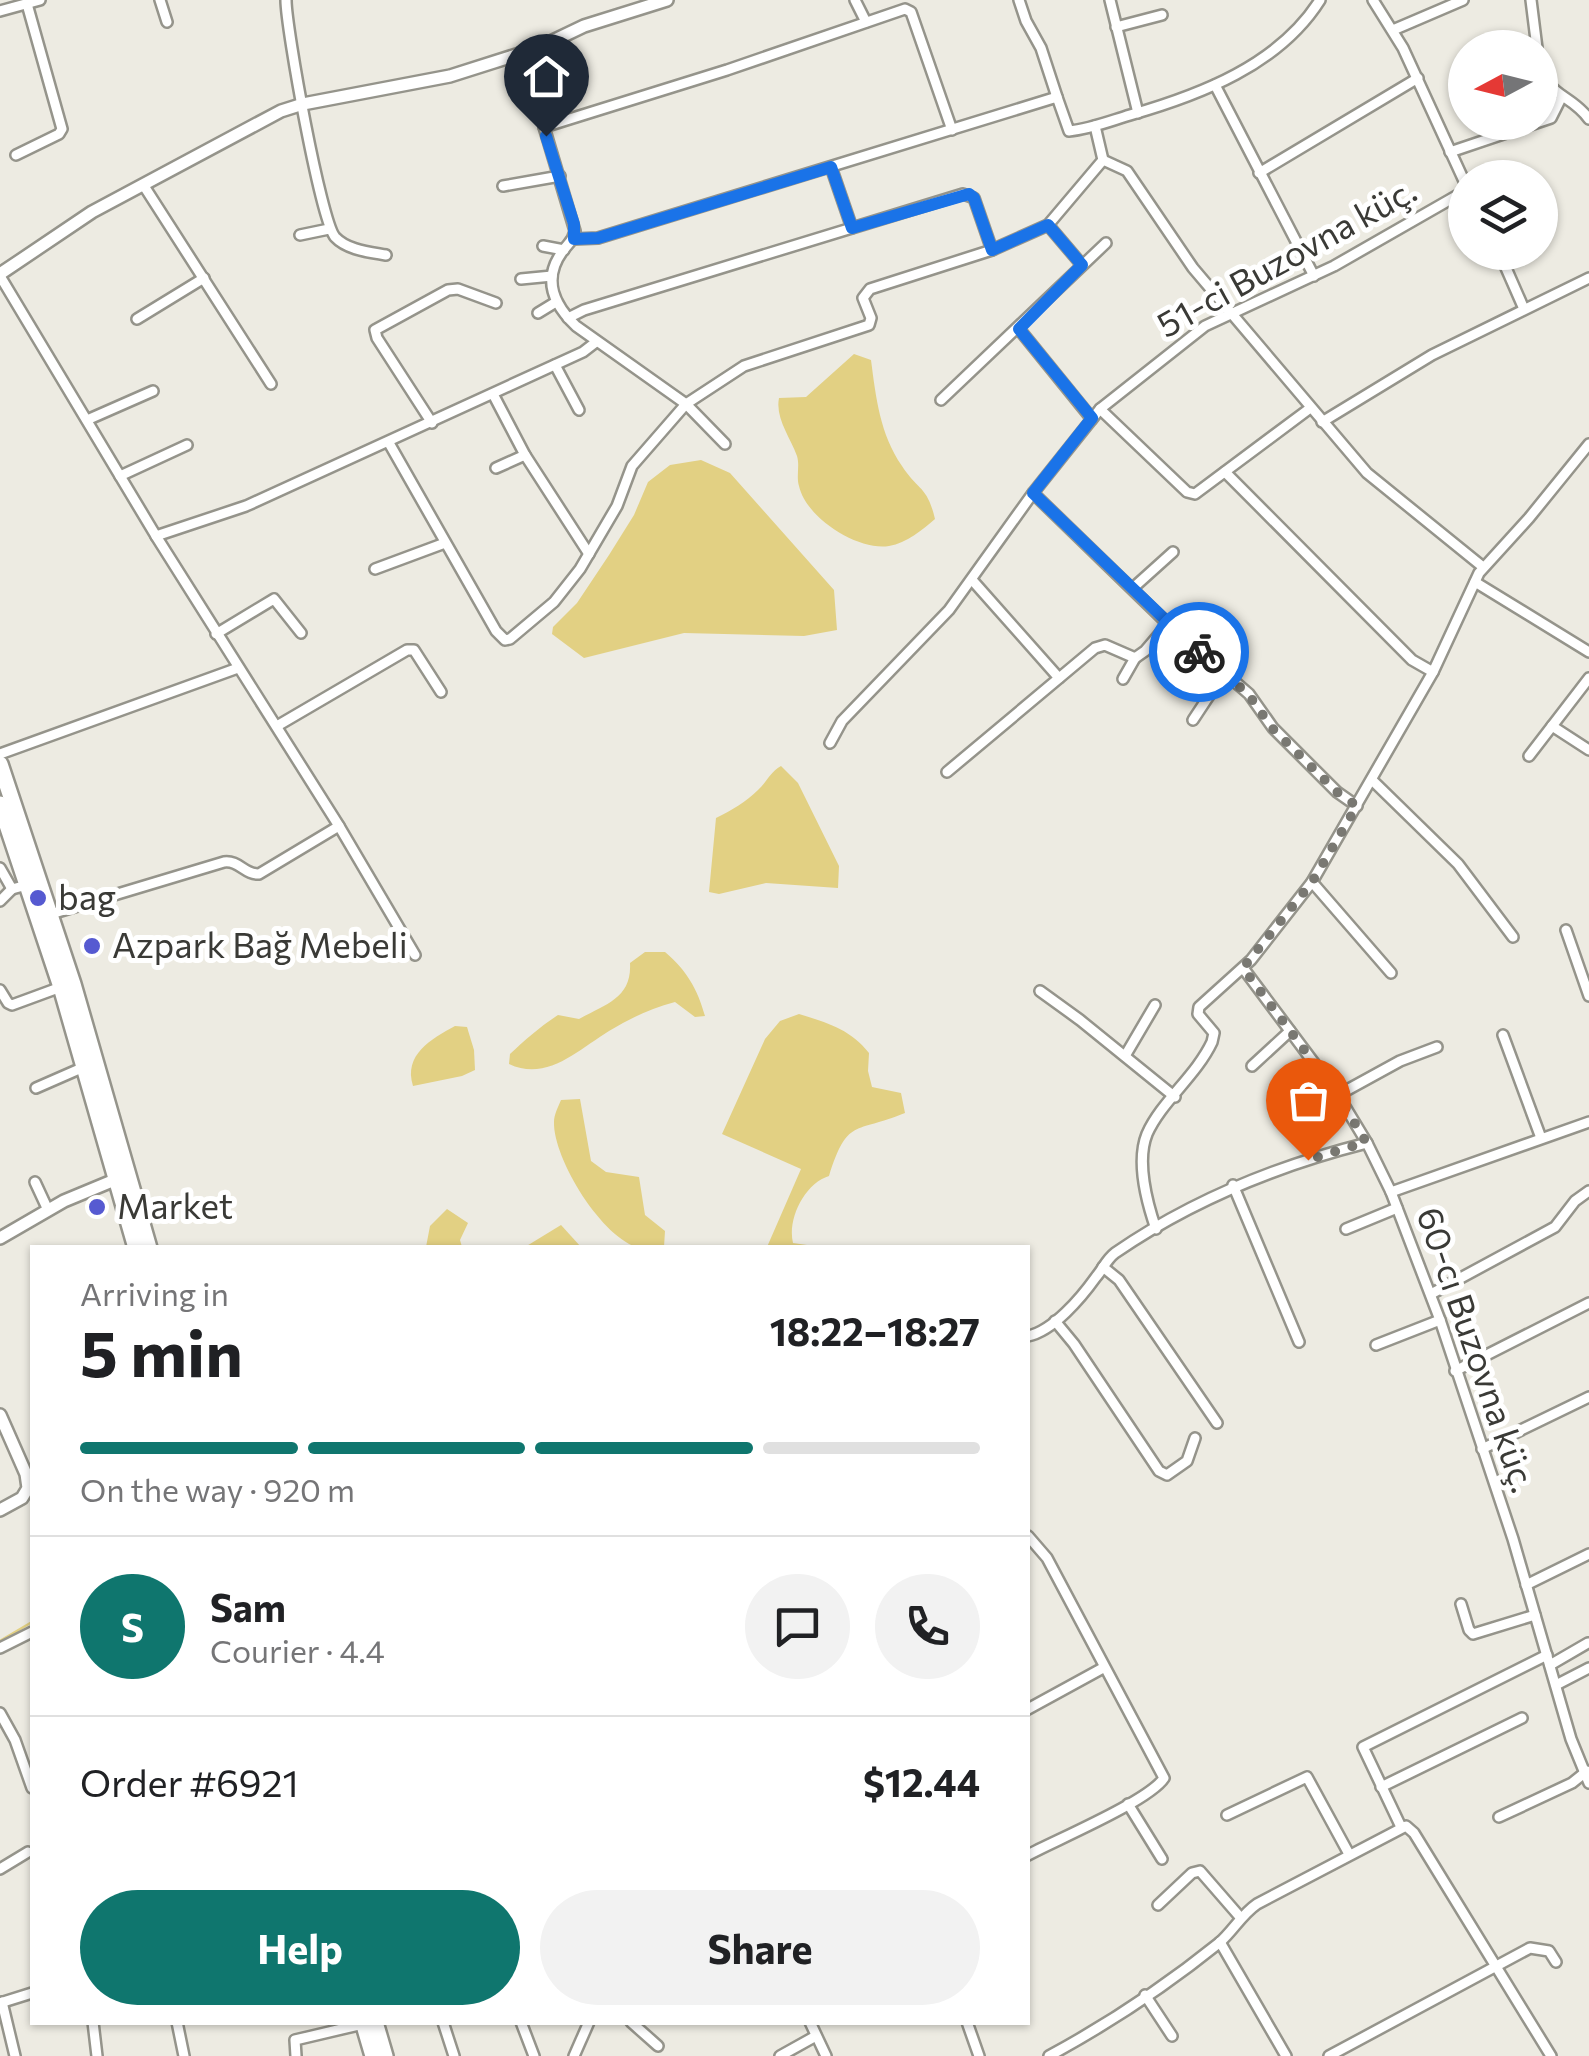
<!DOCTYPE html>
<html lang="en">
<head>
<meta charset="utf-8">
<style>
	body { margin:0; font-family:Commissioner,sans-serif; background:#f2f2f2; color:#202124; height:100vh; display:flex; flex-direction:column; font-size:38px; white-space:nowrap }
	* { box-sizing:border-box; margin:0 }
	p { font-size:32px; color:#757577 }
	.icon { flex:none; width:55px; height:55px; fill:none; stroke:currentColor; stroke-width:2; stroke-linecap:round; stroke-linejoin:round }
	.map { position:relative; flex:1; overflow:hidden }
	.details { position:absolute; left:30px; top:1245px; width:1000px; height:780px; display:flex; flex-direction:column; background:#fff; border-radius:0px; box-shadow:0 2px 8px #0004 }
	.details>* { flex:none }
	.needle { width:65px; rotate:263deg }
	.fabs { position:absolute; left:1448px; top:30px; display:grid; gap:20px }
	.fabs a { display:grid; place-items:center; width:110px; height:110px; border-radius:50%; background:#fff; box-shadow:0 2px 8px #0004; font-size:50px }
	.pin { position:absolute; display:grid; place-items:center; width:85px; height:85px; color:#fff; margin:-102px -42px; border-radius:50% 50% 50% 0; rotate:-45deg; box-shadow:0 0 10px #0007 }
	.pin .icon { rotate:45deg }
	.courier { position:absolute; display:grid; place-items:center; width:100px; height:100px; margin:-50px; border:8px solid #1a73e8; border-radius:50%; background:#fff; color:#222; box-shadow:0 2px 12px #0007 }
	.overview em { font-style:normal; font-weight:700 }
	.overview div { display:flex; flex-direction:column-reverse }
	.overview { display:flex; align-items:center; justify-content:space-between; height:170px; padding:0 50px }
	h1 { font-size:65px; font-weight:700; line-height:75px }
	.bar { display:grid; grid-template-columns:repeat(4,1fr); gap:15px 10px; align-content:center; height:120px; padding:0 50px }
	.bar i { height:12px; border-radius:8px; background:#e0e0e0 }
	.bar .active { background:#0f766e }
	.bar p { grid-column:span 4 }
	.line { display:flex; align-items:center; gap:25px; padding:0 50px; border-top:2px solid #e0e0e0 }
	.line div { flex:1 }
	.round { display:grid; place-items:center; flex:none; width:105px; height:105px; border-radius:52px; background:#f2f2f2 }
	.primary-button { display:flex; gap:20px; margin-top:auto; padding:20px 50px }
	.primary-button a { flex:1; height:115px; border-radius:60px; background:#0f766e; color:#fff; font-size:40px; font-weight:700; line-height:115px; text-align:center }
	.primary-button a+a { background:#f2f2f2; color:#202124 }
	.map>svg:first-child { display:block }
	.water { fill:#e2d083 }
	.lines { fill:none; stroke-linecap:round; stroke-linejoin:round }
	.stream { stroke:#e2d083; stroke-width:2.5 }
	.minor-casing { stroke:#95948b; stroke-width:14 }
	.tertiary-casing { stroke:#95948b; stroke-width:16 }
	.primary-casing { stroke:#95948b; stroke-width:20 }
	.minor { stroke:#fff; stroke-width:9 }
	.tertiary { stroke:#fff; stroke-width:11 }
	.primary { stroke:#fff; stroke-width:15 }
	.done { stroke:#797872; stroke-width:10; stroke-dasharray:0 18 }
	.route { stroke:#1a73e8; stroke-width:12 }
	.poi-dot { fill:#565ad1; stroke:#fff; stroke-width:4 }
	.labels { text-anchor:middle; stroke-width:10; stroke-linejoin:round; paint-order:stroke }
	.street-label { font-size:35px; fill:#3a3a36; stroke:#fff }
	.poi-label { font-size:35px; fill:#3a3a36; stroke:#fff; text-anchor:start }
</style>
</head>
<body>
<div class="map">
<svg width="1589" height="2056" viewBox="0 0 1589 2056">
	<rect width="100%" height="100%" fill="#edebe2"/>
	<g class="water">
		<path d="M854 354 871 360C876 398 880 434 902 466 918 491 927 485 935 519 922 530 907 543 889 546 858 551 806 518 799 486 796 476 800 466 797 456 790 437 775 418 779 398L806 397Z"/>
		<polygon points="701,460 730,473 834,590 837,630 804,636 684,633 584,658 552,634 553,627 577,603 609,555 634,515 648,482 670,465"/>
		<path d="M781 766 798 783 839 866 838 888 766 883 719 894 709 892 716 818C732 810 746 802 758 790 767 782 770 772 781 766Z"/>
		<path d="M645 952H665C687 971 697 988 705 1016L695 1017 675 1002C651 1008 631 1018 609 1031 578 1050 547 1082 509 1064L510 1054C525 1040 541 1026 558 1015L579 1019C606 1004 632 998 630 963Z"/>
		<path d="M799 1014C828 1023 850 1029 869 1053L868 1071 872 1087 901 1093 905 1113C854 1134 848 1117 829 1176 805 1183 787 1219 793 1243L807 1245 808 1247H767L801 1169 722 1134 765 1039 780 1021Z"/>
		<path d="M455 1026 467 1027 474 1050 475 1070 462 1076 413 1086C403 1055 431 1039 455 1026Z"/>
		<path d="M580 1099 591 1161 606 1172 639 1177 645 1215 665 1231 664 1247C657 1247 647 1249 640 1248 603 1240 553 1159 554 1122 554 1115 558 1107 561 1100Z"/>
		<polygon points="447,1209 468,1223 460,1240 462,1247 426,1247 430,1226"/>
		<polygon points="561,1225 581,1247 525,1247"/>
	</g>
	<g class="lines">
		<polyline class="stream" points="0,1641 32,1622"/>
		<defs>
			<g id="minor">
				<polyline points="160,0 167,22"/>
				<path d="M286 0C286 28 321 221 335 237 347 250 369 252 386 255"/>
				<polyline points="855,0 866,22"/>
				<polyline points="1019,0 1026,21 1041,48 1057,97"/>
				<polyline points="1110,0 1138,113"/>
				<polyline points="1373,0 1403,48 1465,183"/>
				<polyline points="1531,0 1537,48"/>
				<polyline points="0,11 40,0"/>
				<polyline points="1116,27 1162,15"/>
				<polyline points="1393,30 1463,0"/>
				<path d="M546 44 549 62 544 127 575 231C573 242 568 243 562 252 542 280 554 305 576 326L686 404 725 444"/>
				<path d="M1540 62C1547 98 1570 93 1589 119"/>
				<polyline points="1215,85 1314,276"/>
				<polyline points="544,127 727,70 905,9 911,12 952,130"/>
				<polyline points="1450,152 1551,118 1562,96"/>
				<polyline points="16,155 59,134 62,129 27,4"/>
				<polyline points="1103,160 1127,171 1193,268 1367,473 1483,567"/>
				<polyline points="831,167 852,228"/>
				<polyline points="1259,173 1418,78"/>
				<polyline points="144,186 271,384"/>
				<polyline points="503,186 560,176"/>
				<polyline points="1048,225 1082,265"/>
				<polyline points="300,235 329,229"/>
				<path d="M574 239 598 238 1057 97 1069 131C1090 129 1110 121 1130 115 1200 95 1279 65 1320 0"/>
				<polyline points="543,246 564,250"/>
				<polyline points="1499,252 1524,309"/>
				<polyline points="0,276 156,536 339,826 415,955"/>
				<polyline points="521,279 552,276"/>
				<polyline points="538,313 556,302"/>
				<polyline points="568,318 584,310 963,194 974,198 992,250"/>
				<polyline points="137,319 204,278"/>
				<polyline points="1019,329 1092,419"/>
				<polyline points="555,365 579,410"/>
				<polyline points="493,394 525,455 589,554"/>
				<polyline points="941,400 1106,243"/>
				<polyline points="1100,409 1187,492 1195,494 1309,409"/>
				<polyline points="87,420 153,391"/>
				<polyline points="1322,422 1432,355 1589,278"/>
				<polyline points="432,423 377,338 375,330 448,290 458,289 496,303"/>
				<polyline points="389,443 496,631 505,640 510,639 554,602 580,569 617,506 632,466 686,404 744,366 869,325 871,318 863,298 870,289 992,250 1048,225 1103,160 1095,126"/>
				<polyline points="496,468 525,455"/>
				<polyline points="1225,472 1412,660 1433,672"/>
				<polyline points="120,476 187,445"/>
				<polyline points="1033,493 1168,624 1249,694 1273,728 1337,792 1357,806"/>
				<polyline points="156,536 246,506 583,352 596,342"/>
				<polyline points="375,569 445,543"/>
				<polyline points="973,581 1059,678"/>
				<polyline points="1475,582 1589,652"/>
				<polyline points="1133,588 1173,552"/>
				<polyline points="216,634 274,599 301,633"/>
				<polyline points="1123,679 1135,658"/>
				<polyline points="1193,720 1224,673"/>
				<polyline points="277,726 407,650 414,650 441,692"/>
				<polyline points="1552,726 1589,750"/>
				<polyline points="830,743 842,721 949,610 1033,493 1100,409 1205,326 1334,266 1465,191"/>
				<polyline points="0,754 238,668"/>
				<polyline points="1529,756 1589,678"/>
				<polyline points="947,772 1095,648 1105,645 1135,658 1145,651 1168,624"/>
				<polyline points="1372,780 1458,864 1513,937"/>
				<polyline points="0,868 12,889 27,885"/>
				<polyline points="1312,882 1391,973"/>
				<polyline points="0,901 12,889"/>
				<path d="M51 914 224 862C239 860 245 875 259 874L339 826"/>
				<polyline points="1566,930 1589,996"/>
				<polyline points="1243,968 1338,1095 1367,1143 1391,1192 1440,1320 1513,1539 1571,1739 1589,1783"/>
				<polyline points="0,990 8,1003 12,1005 61,987"/>
				<polyline points="1040,991 1080,1020 1175,1097"/>
				<polyline points="1503,1035 1541,1138"/>
				<polyline points="1125,1056 1155,1005"/>
				<polyline points="1252,1066 1290,1031"/>
				<polyline points="36,1088 84,1067"/>
				<polyline points="1338,1095 1400,1061 1437,1047"/>
				<polyline points="35,1182 48,1210"/>
				<polyline points="1233,1185 1299,1342"/>
				<polyline points="1391,1192 1589,1122"/>
				<path d="M1156 1229C1147 1203 1136 1161 1147 1134 1161 1102 1196 1076 1212 1042L1214 1033 1198 1014 1199 1007 1251 960 1312 882 1433 672 1479 573 1529 518 1589 444"/>
				<polyline points="1346,1229 1397,1208"/>
				<polyline points="1103,1267 1119,1280 1217,1423"/>
				<polyline points="1431,1294 1555,1227 1575,1201 1589,1191"/>
				<polyline points="1055,1321 1074,1344 1159,1471 1167,1475 1187,1461 1195,1438"/>
				<path d="M1028 1336C1053 1331 1081 1298 1096 1277 1103 1269 1106 1260 1115 1253 1192 1200 1276 1166 1367 1143"/>
				<polyline points="1376,1345 1440,1320"/>
				<polyline points="1455,1371 1589,1303"/>
				<polyline points="1482,1449 1589,1397"/>
				<path d="M1028 1536 1047 1558 1164 1778C1149 1801 1056 1840 1028 1855"/>
				<polyline points="1526,1585 1589,1554"/>
				<polyline points="1461,1604 1469,1630 1473,1634 1535,1615"/>
				<polyline points="0,1648 32,1632"/>
				<polyline points="1550,1665 1588,1643"/>
				<polyline points="1556,1685 1589,1668"/>
				<polyline points="1028,1709 1103,1668"/>
				<polyline points="0,1713 15,1740 32,1788"/>
				<polyline points="1381,1787 1522,1718"/>
				<polyline points="1128,1804 1162,1859"/>
				<polyline points="1227,1815 1307,1777 1349,1854"/>
				<polyline points="1499,1817 1572,1783 1587,1771"/>
				<polyline points="1401,1827 1363,1747 1547,1655"/>
				<polyline points="0,1869 28,1852"/>
				<polyline points="1158,1905 1192,1873 1200,1871 1240,1917"/>
				<polyline points="1220,1942 1286,2056"/>
				<polyline points="1145,1995 1172,2036"/>
				<polyline points="2,2002 15,2056"/>
				<polyline points="0,2003 32,1993"/>
				<polyline points="93,2022 97,2056"/>
				<polyline points="177,2022 184,2056"/>
				<polyline points="443,2022 454,2056"/>
				<polyline points="521,2022 534,2056"/>
				<polyline points="631,2022 658,2046"/>
				<polyline points="810,2022 826,2056"/>
				<polyline points="967,2022 979,2056"/>
				<polyline points="296,2056 295,2040 363,2024"/>
				<polyline points="574,2056 589,2022"/>
				<polyline points="780,2056 816,2036"/>
				<path d="M1049 2056C1108 2024 1167 1985 1219 1943 1233 1931 1241 1915 1257 1904L1406 1826 1414 1833 1551 2056"/>
				<polyline points="1329,2056 1530,1948 1549,1951 1556,1962"/>
			</g>
			<g id="tertiary">
				<polyline points="0,274 92,212 281,111 303,104 450,76 538,48 584,26 667,0"/>
				<polyline points="0,1238 64,1201 117,1179"/>
				<polyline points="0,1415 26,1474 28,1488 22,1498 0,1510"/>
			</g>
			<g id="primary">
				<polyline points="0,764 73,984 149,1248"/>
				<polyline points="0,804 61,987 136,1248"/>
				<polyline points="363,2022 373,2056"/>
				<polyline points="375,2022 385,2056"/>
			</g>
		</defs>
		<use href="#minor" class="minor-casing"/>
		<use href="#tertiary" class="tertiary-casing"/>
		<use href="#primary" class="primary-casing"/>
		<use href="#minor" class="minor"/>
		<use href="#tertiary" class="tertiary"/>
		<use href="#primary" class="primary"/>
	</g>
	<g class="lines">
		<polyline class="done" points="1199,652 1248,694 1272,728 1337,792 1357,806 1312,882 1243,968 1338,1095 1366,1142 1308,1160"/>
		<polyline class="route" points="546,136 574,224 574,239 598,238 831,167 852,228 969,194 974,198 992,250 1048,225 1082,265 1019,329 1092,418 1033,493 1199,652"/>
	</g>
	<g class="poi-dot">
		<circle cx="38" cy="898" r="10"/>
		<circle cx="92" cy="946" r="10"/>
		<circle cx="97" cy="1207" r="10"/>
	</g>
	<g class="labels">
		<g class="street-label">
			<text transform="translate(1287 258) rotate(-29)" y="12">51-ci Buzovna küç.</text>
			<text transform="translate(1476 1350) rotate(71)" y="12">60-cı Buzovna küç.</text>
		</g>
		<g class="poi-label">
			<text x="58" y="910">bag</text>
			<text x="112" y="958">Azpark Bağ Mebeli</text>
			<text x="117" y="1219">Market</text>
		</g>
	</g>
</svg>
<div class="fabs">
<a><svg class="needle" viewBox="-14 -14 28 28"><path d="M0-13l5 13h-10z" fill="#e53935"/><path d="M0 13l5-13h-10z" fill="#757577"/></svg></a>
<a><svg class="icon" aria-label="layers" viewBox="0 0 24 24"><path d="M12 4l9 5-9 5-9-5zM3 14l9 5 9-5"/></svg></a>
</div>
<div class="pin" style="left:1308px;top:1160px;background:#ea580c"><svg class="icon" aria-label="bag" viewBox="0 0 24 24"><path d="M5 8h14l-1 12H6zM9 8a3 3 0 0 1 6 0"/></svg></div>
<div class="pin" style="left:546px;top:136px;background:#1f2937"><svg class="icon" aria-label="home" viewBox="0 0 24 24"><path d="M3 11l9-7 9 7M6 9v11h12V9"/></svg></div>
<div class="courier" style="left:1199px;top:652px"><svg class="icon" aria-label="bike" viewBox="0 0 24 24"><circle cx="6" cy="16" r="4"/><circle cx="18" cy="16" r="4"/><path d="M6 16l4-8h5l3 8M10 8l3 8H6M13 5h3"/></svg></div>
<section class="details">
<div class="overview"><div><h1>5 min</h1><p>Arriving in</p></div><em>18:22–18:27</em></div>
<div class="bar"><i class="active"></i><i class="active"></i><i class="active"></i><i></i><p>On the way · 920 m</p></div>
<div class="line" style="height:180px"><b class="round" style="background:#0f766e;color:#fff">S</b><div><b>Sam</b><p>Courier · 4.4</p></div><a class="round"><svg class="icon" aria-label="chat" viewBox="0 0 24 24"><path d="M4 5h16v11H9l-5 4z"/></svg></a><a class="round"><svg class="icon" aria-label="phone" viewBox="0 0 24 24"><path d="M5 4h4l2 5-3 2q2 4 5 5l2-3 5 2v4C11 20 4 13 5 4z"/></svg></a></div>
<div class="line" style="height:130px"><div>Order #6921</div><b>$12.44</b></div>
<div class="primary-button"><a>Help</a><a>Share</a></div>
</section>
</div>
</body>
</html>
